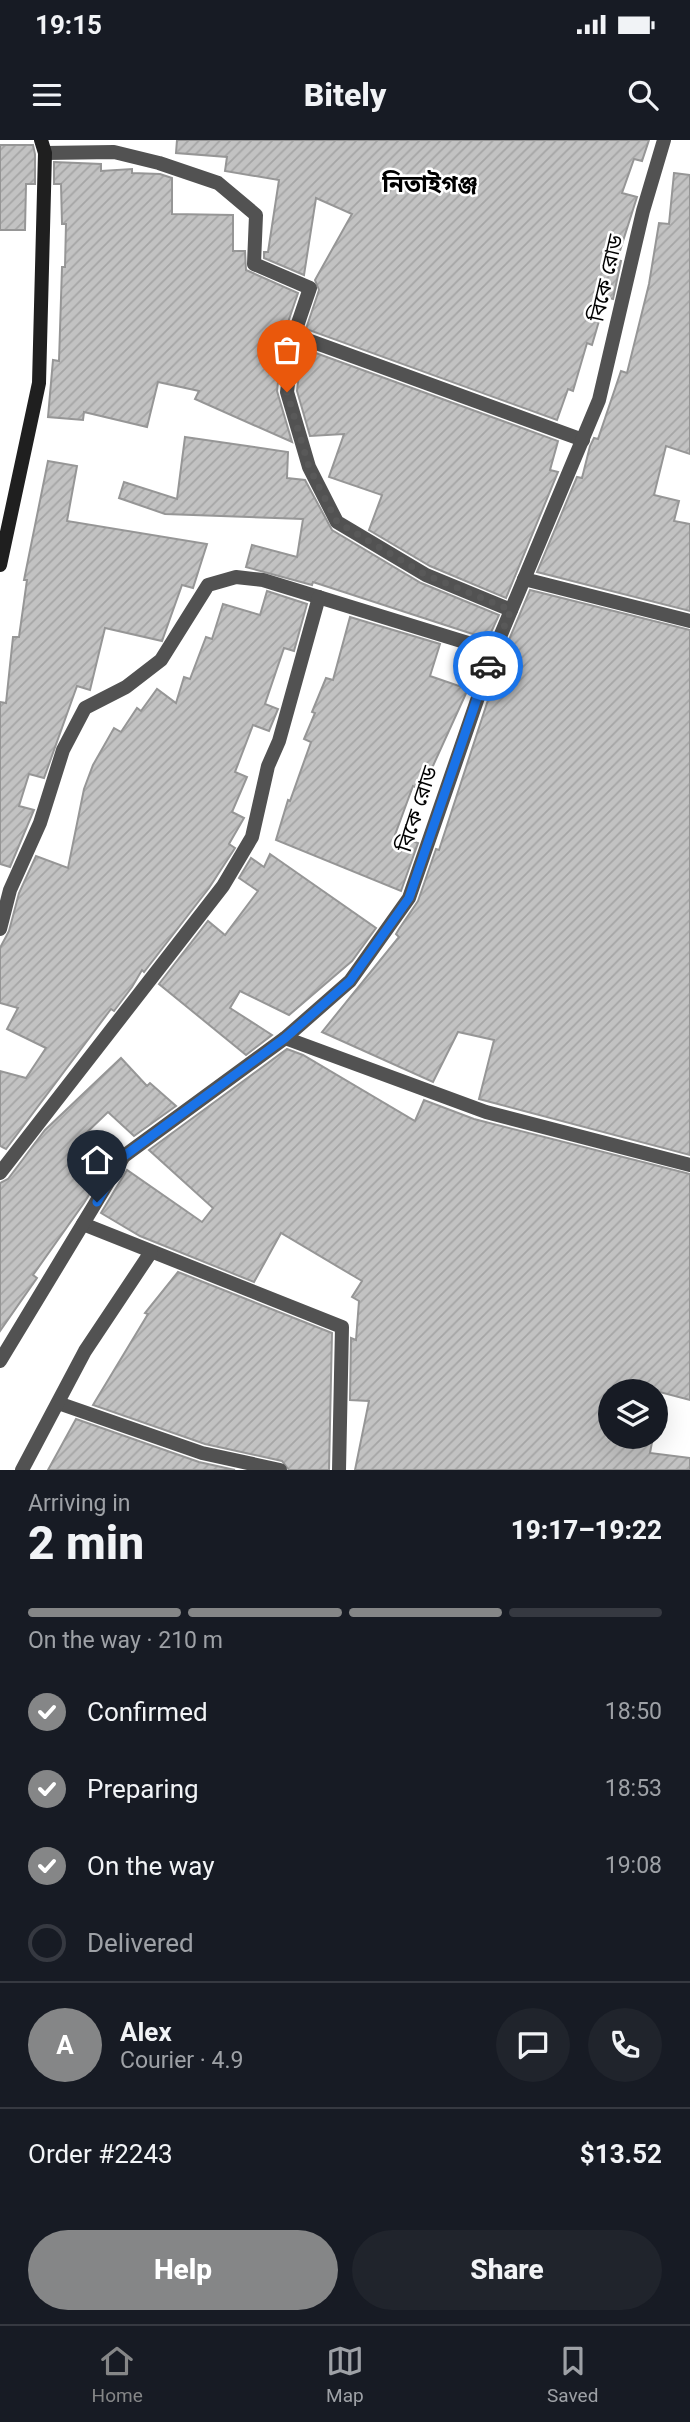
<!DOCTYPE html>
<html lang="en">
<head>
<meta charset="utf-8">
<style>
	body { margin:0; font-family:Roboto,"Noto Sans Bengali",sans-serif; background:#20242c; color:#f1f3f6; height:100vh; display:flex; flex-direction:column; font-size:26px; white-space:nowrap }
	* { box-sizing:border-box; margin:0 }
	p { font-size:23px; color:#9ea1a6 }
	.icon { flex:none; width:38px; height:38px; fill:none; stroke:currentColor; stroke-width:2; stroke-linecap:round; stroke-linejoin:round }
	.map { position:relative; height:1330px; overflow:hidden }
	.sheet { display:flex; flex-direction:column; background:#171b24; flex:1 }
	.sheet>* { flex:none }
	.controls { position:absolute; left:598px; top:1239px; display:grid; gap:14px }
	.controls a { display:grid; place-items:center; width:70px; height:70px; border-radius:50%; background:#171b24; box-shadow:0 7px 28px #0002; font-size:35px }
	.pin { position:absolute; display:grid; place-items:center; width:60px; height:60px; color:#fff; margin:-72px -30px; border-radius:50% 50% 50% 0; rotate:-45deg; box-shadow:0 0 7px #0007 }
	.pin .icon { rotate:45deg }
	.courier { position:absolute; display:grid; place-items:center; width:70px; height:70px; margin:-35px; border:5px solid #1a73e8; border-radius:50%; background:#fff; color:#222; box-shadow:0 2px 9px #0007 }
	.summary em { font-style:normal; font-weight:800 }
	.summary div { display:flex; flex-direction:column-reverse }
	.summary { display:flex; align-items:center; justify-content:space-between; height:119px; padding:0 28px }
	h1 { font-size:46px; font-weight:800; line-height:52px }
	.bar { display:grid; grid-template-columns:repeat(4,1fr); gap:10px 7px; align-content:center; height:84px; padding:0 28px }
	.bar i { height:9px; border-radius:5px; background:#363941 }
	.bar .on { background:#858687 }
	.bar p { grid-column:span 4 }
	.line { display:flex; align-items:center; gap:18px; padding:0 28px; border-top:2px solid #363941 }
	.line div { flex:1 }
	.round { display:grid; place-items:center; flex:none; width:74px; height:74px; border-radius:37px; background:#20242c }
	ol { padding:0 28px; list-style:none }
	li { display:flex; align-items:center; gap:21px; height:77px }
	li p { margin-inline-start:auto }
	li .icon { padding:7px; border-radius:50%; background:#858687; color:#fff; stroke-width:4 }
	li:last-child { color:#9ea1a6 }
	li i { width:38px; height:38px; border:4px solid #363941; border-radius:50% }
	.primary-button { display:flex; gap:14px; margin-top:auto; padding:14px 28px }
	.primary-button a { flex:1; height:80px; border-radius:42px; background:#858687; color:#fff; font-size:28px; font-weight:800; line-height:80px; text-align:center }
	.primary-button a+a { background:#20242c; color:#f1f3f6 }
	.status { display:flex; justify-content:space-between; align-items:center; height:49px; padding:0 35px; background:#171b24; direction:ltr }
	.status svg { height:19px; fill:currentColor }
	header { display:flex; justify-content:space-between; align-items:center; height:91px; padding:0 28px; background:#171b24; font-size:32px; font-weight:800 }
	.tab-bar { display:flex; justify-content:space-around; align-items:center; height:98px; border-top:2px solid #363941; background:#171b24; font-size:19px; color:#9ea1a6 }
	.tab-bar a { display:grid; justify-items:center; gap:4px }
	.tab-bar .on { color:#858687 }
	.map>svg:first-child { display:block }
	.building { fill:url(#building-hatch); stroke:#969696; stroke-width:2 }
	.lines { fill:none; stroke-linecap:round; stroke-linejoin:round }
	.minor { stroke:#525252; stroke-width:14 }
	.secondary { stroke:#1f1f1f; stroke-width:14 }
	.done { stroke:#595959; stroke-width:7; stroke-dasharray:0 12.6 }
	.route { stroke:#1a73e8; stroke-width:9 }
	.labels { text-anchor:middle; stroke-width:5; stroke-linejoin:round; paint-order:stroke }
	.street-label { font-size:21px; fill:#000; stroke:#fff }
	.quarter-label { font-size:24px; font-weight:bold; fill:#000; stroke:#fff }
</style>
</head>
<body>
<div class="status"><b>19:15</b><svg viewBox="0 0 49 12"><path d="M0 12V9h3v3zM5 12V6h3v6zM10 12V3h3v9zM15 12V0h3v12zM26 1h20v11H26zM47 4h2v5h-2z"/></svg></div>
<header><svg class="icon" aria-label="menu" viewBox="0 0 24 24"><path d="M4 6h16M4 12h16M4 18h16"/></svg>Bitely<svg class="icon" aria-label="search" viewBox="0 0 24 24"><circle cx="10" cy="10" r="6"/><path d="M15 15l6 6"/></svg></header>
<div class="map">
<svg width="690" height="1330" viewBox="0 0 690 1330">
	<defs>
		<pattern id="building-hatch" width="6" height="6" patternUnits="userSpaceOnUse" patternTransform="scale(1.75)"><rect width="6" height="6" fill="#c2c2c2"/><path d="M-1 1l2-2M0 6l6-6M5 7l2-2" fill="none" stroke="#a5a5a5"/></pattern>
	</defs>
	<rect width="100%" height="100%" fill="#fff"/>
	<g class="building">
		<polygon points="177,0 649,0 642,21 634,19 622,53 637,57 617,120 621,121 613,159 606,157 592,205 587,203 573,251 568,249 557,280 306,189 319,150 315,140 352,74 316,58 304,135 264,118 264,112 268,112 279,40 225,31 227,17 176,13"/>
		<polygon points="0,5 33,5 35,14 35,44 26,44 25,90 0,90"/>
		<polygon points="54,22 101,24 101,31 132,29 132,33 160,34 172,38 172,74 233,75 233,111 245,111 246,130 298,153 284,194 277,251 292,302 195,259 199,251 158,242 147,287 84,272 83,280 48,277 53,220 59,221 62,127 65,127 66,84 62,84 61,44 54,44"/>
		<polygon points="674,33 690,35 690,314 666,306 654,355 679,361 674,381 690,384 690,471 537,432 577,337 582,338 590,306 594,298 598,299 621,231 627,233 649,144 659,83 669,84"/>
		<polygon points="302,208 558,301 550,330 558,332 506,458 430,426 369,390 382,355 329,337 344,294 310,296 297,251"/>
		<polygon points="185,297 288,312 287,338 305,340 332,390 421,443 499,475 488,499 313,442 312,445 246,427 252,405 297,417 303,379 165,374 119,358 124,342 177,359"/>
		<polygon points="48,321 77,326 67,381 207,404 193,448 182,445 162,501 105,488 90,550 77,546 44,638 29,634 19,666 34,670 10,727 0,724 0,562 6,563 13,497 19,497 27,440 24,440"/>
		<polygon points="530,450 690,490 690,1015 479,959 494,900 458,892 433,942 322,892 399,797 396,794 399,789 418,761 436,709 439,710 503,514"/>
		<polygon points="267,451 307,464 294,511 284,508 265,564 278,569 269,591 253,585 235,632 247,637 232,672 244,678 229,704 235,708 209,748 144,832 142,830 132,847 114,871 111,869 6,1009 0,1006 0,931 26,938 46,908 7,889 18,868 0,863 0,808 9,791 19,753 36,716 68,728 84,649 93,625 114,588 121,592 137,568 141,571 157,549 176,563 184,537 190,539 206,497 212,499 223,464 260,475"/>
		<polygon points="350,477 440,504 430,536 468,549 422,650 413,646 395,695 418,703 401,751 276,700 288,660 290,661 311,602 304,599 315,573 312,572 326,538 333,540"/>
		<polygon points="270,714 376,788 352,821 289,875 240,851 230,868 272,895 246,915 159,844 208,781 225,795 258,751 239,738 251,718 264,727"/>
		<polygon points="287,909 303,915 415,981 424,960 474,979 690,1034 690,1260 656,1251 611,1251 611,1297 653,1297 650,1313 690,1318 690,1330 355,1330 369,1261 350,1260 351,1198 356,1200 359,1161 352,1157 362,1141 281,1093 254,1142 140,1096 101,1073 127,1030 202,1082 213,1068 149,1010"/>
		<polygon points="121,918 147,946 150,943 176,966 134,996 108,972 81,998 111,1019 84,1063 33,1135 37,1138 0,1191 0,1043 8,1039 45,990"/>
		<polygon points="178,1132 332,1193 329,1330 289,1330 282,1321 205,1304 93,1265 148,1174 145,1173"/>
		<polygon points="76,1279 199,1322 235,1330 48,1330"/>
	</g>
	<g class="lines">
		<g class="minor">
			<polyline points="45,13 114,12 159,23 218,43 256,75 254,124 310,148 294,195 583,300"/>
			<polyline points="294,195 287,252 309,327 337,382 426,435 511,470"/>
			<polyline points="524,439 690,481"/>
			<polyline points="0,789 10,750 40,683 63,610 85,568 126,547 161,520 208,445 236,437 263,440 494,511"/>
			<polyline points="285,898 486,972 690,1025"/>
			<polyline points="0,1033 223,746 252,697 268,626 279,601 319,457"/>
			<polyline points="83,1084 342,1187 339,1330"/>
			<polyline points="0,1221 124,1016 285,898 350,841 409,758 494,511 599,260 643,71 664,0"/>
			<polyline points="58,1263 202,1313 280,1330"/>
			<polyline points="22,1330 85,1211 151,1112"/>
		</g>
		<polyline class="secondary" points="0,425 39,243 45,13 41,0"/>
	</g>
	<g class="lines">
		<polyline class="done" points="287,252 309,327 337,382 426,435 511,470 488,526"/>
		<polyline class="route" points="97,1062 124,1016 285,898 350,841 409,758 488,526"/>
	</g>
	<g class="labels">
		<g class="street-label">
			<text transform="translate(606 138) rotate(-77)" y="7">বিকে রোড</text>
			<text transform="translate(417 669) rotate(-72)" y="7">বিকে রোড</text>
		</g>
		<g class="quarter-label">
			<text x="430" y="52">নিতাইগঞ্জ</text>
		</g>
	</g>
</svg>
<div class="controls">
<a><svg class="icon" aria-label="layers" viewBox="0 0 24 24"><path d="M12 4l9 5-9 5-9-5zM3 14l9 5 9-5"/></svg></a>
</div>
<div class="pin" style="left:287px;top:252px;background:#ea580c"><svg class="icon" aria-label="bag" viewBox="0 0 24 24"><path d="M5 8h14l-1 12H6zM9 8a3 3 0 0 1 6 0"/></svg></div>
<div class="pin" style="left:97px;top:1062px;background:#1f2937"><svg class="icon" aria-label="home" viewBox="0 0 24 24"><path d="M3 11l9-7 9 7M6 9v11h12V9"/></svg></div>
<div class="courier" style="left:488px;top:526px"><svg class="icon" aria-label="car" viewBox="0 0 24 24"><path d="M5 17H2v-5l4-1 3-4h7l3 4 3 1v5h-3M9 17h6M6 11h13"/><circle cx="7" cy="17" r="2"/><circle cx="17" cy="17" r="2"/></svg></div>
</div>
<section class="sheet">
<div class="summary"><div><h1>2 min</h1><p>Arriving in</p></div><em>19:17–19:22</em></div>
<div class="bar"><i class="on"></i><i class="on"></i><i class="on"></i><i></i><p>On the way · 210 m</p></div>
<ol>
<li><svg class="icon" aria-label="check" viewBox="0 0 24 24"><path d="M5 12l5 5 9-10"/></svg>Confirmed<p>18:50</p></li>
<li><svg class="icon" aria-label="check" viewBox="0 0 24 24"><path d="M5 12l5 5 9-10"/></svg>Preparing<p>18:53</p></li>
<li><svg class="icon" aria-label="check" viewBox="0 0 24 24"><path d="M5 12l5 5 9-10"/></svg>On the way<p>19:08</p></li>
<li><i></i>Delivered</li>
</ol>
<div class="line" style="height:126px"><b class="round" style="background:#858687;color:#fff">A</b><div><b>Alex</b><p>Courier · 4.9</p></div><a class="round"><svg class="icon" aria-label="chat" viewBox="0 0 24 24"><path d="M4 5h16v11H9l-5 4z"/></svg></a><a class="round"><svg class="icon" aria-label="phone" viewBox="0 0 24 24"><path d="M5 4h4l2 5-3 2q2 4 5 5l2-3 5 2v4C11 20 4 13 5 4z"/></svg></a></div>
<div class="line" style="height:91px"><div>Order #2243</div><b>$13.52</b></div>
<div class="primary-button"><a>Help</a><a>Share</a></div>
</section>
<nav class="tab-bar">
<a class="on"><svg class="icon" aria-label="home" viewBox="0 0 24 24"><path d="M3 11l9-7 9 7M6 9v11h12V9"/></svg>Home</a>
<a><svg class="icon" aria-label="map" viewBox="0 0 24 24"><path d="M3 6l6-2 6 2 6-2v14l-6 2-6-2-6 2zM9 4v14M15 6v14"/></svg>Map</a>
<a><svg class="icon" aria-label="saved" viewBox="0 0 24 24"><path d="M7 4h10v16l-5-4-5 4z"/></svg>Saved</a>
</nav>
</body>
</html>
